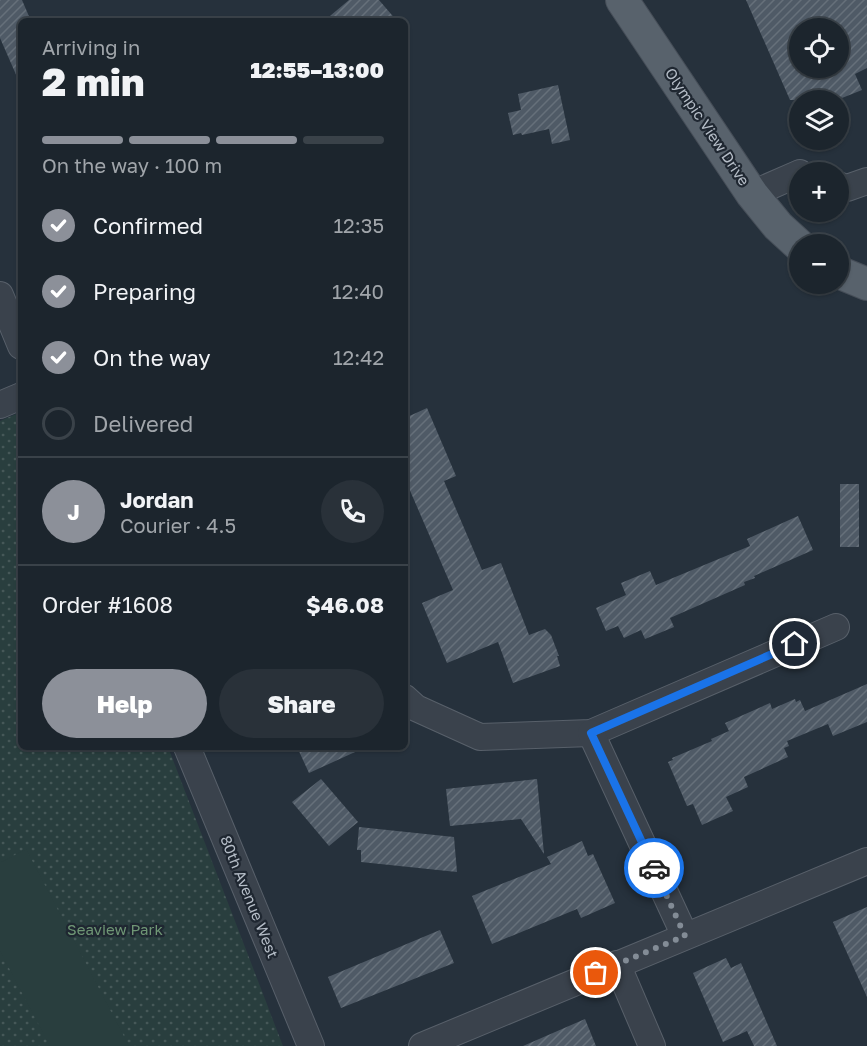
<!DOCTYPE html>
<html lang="en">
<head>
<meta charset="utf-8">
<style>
	body { margin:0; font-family:"Golos Text",sans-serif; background:#293139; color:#f1f3f6; height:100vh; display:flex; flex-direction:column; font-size:22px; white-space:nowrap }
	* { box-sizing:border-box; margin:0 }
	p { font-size:20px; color:#a0a5aa }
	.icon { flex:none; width:33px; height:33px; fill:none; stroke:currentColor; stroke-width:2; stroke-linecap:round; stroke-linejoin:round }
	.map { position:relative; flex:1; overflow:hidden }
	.details { position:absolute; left:18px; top:18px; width:390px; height:732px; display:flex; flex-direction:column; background:#1c252d; border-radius:9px; box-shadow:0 2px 4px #0004,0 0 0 2px #3a4249 }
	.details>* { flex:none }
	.fabs { position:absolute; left:789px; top:18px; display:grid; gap:12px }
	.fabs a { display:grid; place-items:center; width:60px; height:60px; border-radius:50%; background:#1c252d; box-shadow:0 2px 4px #0004,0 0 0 2px #3a4249; font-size:30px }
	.pin { position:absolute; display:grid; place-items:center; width:51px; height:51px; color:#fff; margin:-26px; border:3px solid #fff; border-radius:50%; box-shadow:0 2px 6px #0007 }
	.courier { position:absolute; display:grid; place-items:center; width:60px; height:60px; margin:-30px; border:4px solid #1a73e8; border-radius:50%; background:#fff; color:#222; box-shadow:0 2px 8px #0007 }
	.overview em { font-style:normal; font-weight:800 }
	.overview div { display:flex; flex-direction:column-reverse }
	.overview { display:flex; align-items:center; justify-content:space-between; height:102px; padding:0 24px }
	h1 { font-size:39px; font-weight:800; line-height:45px }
	.bar { display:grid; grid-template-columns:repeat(4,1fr); gap:9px 6px; align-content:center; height:72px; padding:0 24px }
	.bar i { height:8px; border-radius:4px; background:#3a4249 }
	.bar .selected { background:#8c9099 }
	.bar p { grid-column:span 4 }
	.line { display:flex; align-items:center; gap:15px; padding:0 24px; border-top:2px solid #3a4249 }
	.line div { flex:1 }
	.round { display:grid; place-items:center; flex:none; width:63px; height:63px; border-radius:32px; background:#293139 }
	ol { padding:0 24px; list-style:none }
	li { display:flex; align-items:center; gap:18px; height:66px }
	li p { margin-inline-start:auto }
	li .icon { padding:6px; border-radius:50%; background:#8c9099; color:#fff; stroke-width:4 }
	li:last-child { color:#a0a5aa }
	li i { width:33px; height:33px; border:3px solid #3a4249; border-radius:50% }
	.action { display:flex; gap:12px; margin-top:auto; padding:12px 24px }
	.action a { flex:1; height:69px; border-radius:36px; background:#8c9099; color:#fff; font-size:24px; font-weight:800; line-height:69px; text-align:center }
	.action a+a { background:#293139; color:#f1f3f6 }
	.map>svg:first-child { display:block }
	.park { fill:url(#park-dots) }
	.pitch { fill:#293e3e }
	.building { fill:url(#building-hatch); fill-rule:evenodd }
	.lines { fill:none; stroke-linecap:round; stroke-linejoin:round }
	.minor-casing { stroke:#58606a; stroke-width:28 }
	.major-casing { stroke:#464e58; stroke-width:34 }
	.minor { stroke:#3a424c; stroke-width:26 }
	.major { stroke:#58626c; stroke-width:32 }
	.done { stroke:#838c96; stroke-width:6; stroke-dasharray:0 10.8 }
	.route { stroke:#1a73e8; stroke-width:8 }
	.labels { text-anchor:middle; stroke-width:4.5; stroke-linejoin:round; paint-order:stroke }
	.street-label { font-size:15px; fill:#b5bdc7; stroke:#1f2731 }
	.park-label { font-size:15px; fill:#6f9675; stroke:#1f2731 }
</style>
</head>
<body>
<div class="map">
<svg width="867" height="1046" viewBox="0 0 867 1046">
	<defs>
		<pattern id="park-dots" width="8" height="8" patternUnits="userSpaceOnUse" patternTransform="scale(1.5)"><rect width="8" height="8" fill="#293e3e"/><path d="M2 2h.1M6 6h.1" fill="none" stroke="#465858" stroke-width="1.8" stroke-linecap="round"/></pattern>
		<pattern id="building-hatch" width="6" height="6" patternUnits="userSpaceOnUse" patternTransform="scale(1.5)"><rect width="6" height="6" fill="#4f5a66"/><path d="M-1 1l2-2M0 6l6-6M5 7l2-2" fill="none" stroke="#66707a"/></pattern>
	</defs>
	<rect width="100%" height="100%" fill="#26313c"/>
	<polygon class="park" points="21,412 21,747 168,747 283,1046 0,1046 0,421"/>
	<polygon class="pitch" points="26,849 129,1046 50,1046 0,951 0,863"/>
	<g class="building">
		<polygon points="0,0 22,0 31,21 21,21 21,86 0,38"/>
		<polygon points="349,0 379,0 397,21 324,21"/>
		<path d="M746 0H867V68L855 74 862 90 837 100H833L830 94 815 100H790ZM800 28H838V68H800Z"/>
		<polygon points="558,85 570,140 552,144 549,129 522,135 521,133 513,135 508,113 521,110 518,94"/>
		<polygon points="427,408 456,476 444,481 482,570 501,563 529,635 545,629 551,635 559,656 557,656 560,666 513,683 498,642 447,663 422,603 453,590 405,479 405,418"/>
		<rect x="840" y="484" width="19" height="63"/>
		<polygon points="798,516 813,550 754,576 755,578 744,582 745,585 670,618 674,627 645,639 641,630 624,638 618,626 606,631 596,608 626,595 621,583 650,571 656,585 750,546 747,539"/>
		<polygon points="867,684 867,722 833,736 828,724 787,741 789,746 784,748 788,757 744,777 748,787 726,797 733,811 702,825 693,804 687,806 668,762 673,760 672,758 712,741 711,739 729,731 725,723 770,703 772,709 795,699 796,702 800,700 805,711"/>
		<polygon points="297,747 366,747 309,773"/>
		<polygon points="321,779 358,822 329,846 292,802"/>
		<polygon points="537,779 544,854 521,819 450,826 446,789"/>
		<polygon points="359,827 454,837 457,872 361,862 361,850 357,850"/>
		<polygon points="582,841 588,856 593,854 615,903 581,918 577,909 492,944 472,896 551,864 547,857"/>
		<polygon points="867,907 867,997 833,922"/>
		<polygon points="440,930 454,963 341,1008 328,977"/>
		<polygon points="726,958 731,968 741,963 777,1046 754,1046 747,1031 723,1042 693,973"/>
		<polygon points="585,1019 596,1046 523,1046"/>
	</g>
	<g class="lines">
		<defs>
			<g id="minor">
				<polyline points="838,185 847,188 867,181"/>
				<polyline points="752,194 800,173"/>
				<polyline points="0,295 21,346"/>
				<polyline points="0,405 21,396"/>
				<polyline points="405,698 416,708 480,737 591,733 836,627"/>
				<polyline points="591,733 685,936"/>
				<polyline points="187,747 311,1046"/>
				<polyline points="617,964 652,1046"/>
				<polyline points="422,1046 867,861"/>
			</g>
			<g id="major">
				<polyline points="622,0 752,194 778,226 800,246"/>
				<polyline points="838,272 867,284"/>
			</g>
		</defs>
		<use href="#minor" class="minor-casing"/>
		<use href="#major" class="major-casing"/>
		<use href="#minor" class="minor"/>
		<use href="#major" class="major"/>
	</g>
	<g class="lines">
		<polyline class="done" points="596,973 685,936 654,868"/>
		<polyline class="route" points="654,868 591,733 795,644"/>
	</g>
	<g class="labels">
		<g class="street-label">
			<text transform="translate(707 127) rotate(56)" y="5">Olympic View Drive</text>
			<text transform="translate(249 897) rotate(68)" y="5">80th Avenue West</text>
		</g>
		<g class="park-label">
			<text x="115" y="935">Seaview Park</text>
		</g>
	</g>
</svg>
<div class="fabs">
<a><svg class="icon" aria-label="locate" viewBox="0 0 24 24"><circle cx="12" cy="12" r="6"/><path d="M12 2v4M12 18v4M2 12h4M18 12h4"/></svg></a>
<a><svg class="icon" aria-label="layers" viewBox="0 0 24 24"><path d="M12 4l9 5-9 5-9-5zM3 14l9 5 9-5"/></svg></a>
<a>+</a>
<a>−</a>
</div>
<div class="pin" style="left:596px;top:973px;background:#ea580c"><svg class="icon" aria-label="bag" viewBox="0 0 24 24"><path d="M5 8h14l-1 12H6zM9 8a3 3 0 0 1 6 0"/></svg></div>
<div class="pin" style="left:795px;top:644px;background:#1f2937"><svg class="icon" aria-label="home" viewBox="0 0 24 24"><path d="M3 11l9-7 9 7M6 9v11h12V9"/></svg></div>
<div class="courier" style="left:654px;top:868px"><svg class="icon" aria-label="car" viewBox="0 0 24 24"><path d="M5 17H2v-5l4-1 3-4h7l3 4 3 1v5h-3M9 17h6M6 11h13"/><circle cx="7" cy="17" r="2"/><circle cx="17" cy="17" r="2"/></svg></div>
<section class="details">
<div class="overview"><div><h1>2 min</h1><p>Arriving in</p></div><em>12:55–13:00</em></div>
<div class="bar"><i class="selected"></i><i class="selected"></i><i class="selected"></i><i></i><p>On the way · 100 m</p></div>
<ol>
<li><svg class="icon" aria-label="check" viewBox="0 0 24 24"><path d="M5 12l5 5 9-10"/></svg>Confirmed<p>12:35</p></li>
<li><svg class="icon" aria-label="check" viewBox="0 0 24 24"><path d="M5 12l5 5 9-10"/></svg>Preparing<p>12:40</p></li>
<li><svg class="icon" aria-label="check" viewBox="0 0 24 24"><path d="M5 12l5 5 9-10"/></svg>On the way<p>12:42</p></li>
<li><i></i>Delivered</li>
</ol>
<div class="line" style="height:108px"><b class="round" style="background:#8c9099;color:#fff">J</b><div><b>Jordan</b><p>Courier · 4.5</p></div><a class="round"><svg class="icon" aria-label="phone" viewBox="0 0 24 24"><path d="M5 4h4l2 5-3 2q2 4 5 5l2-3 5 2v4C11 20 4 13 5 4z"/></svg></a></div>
<div class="line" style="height:78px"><div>Order #1608</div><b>$46.08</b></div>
<div class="action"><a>Help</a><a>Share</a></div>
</section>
</div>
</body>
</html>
